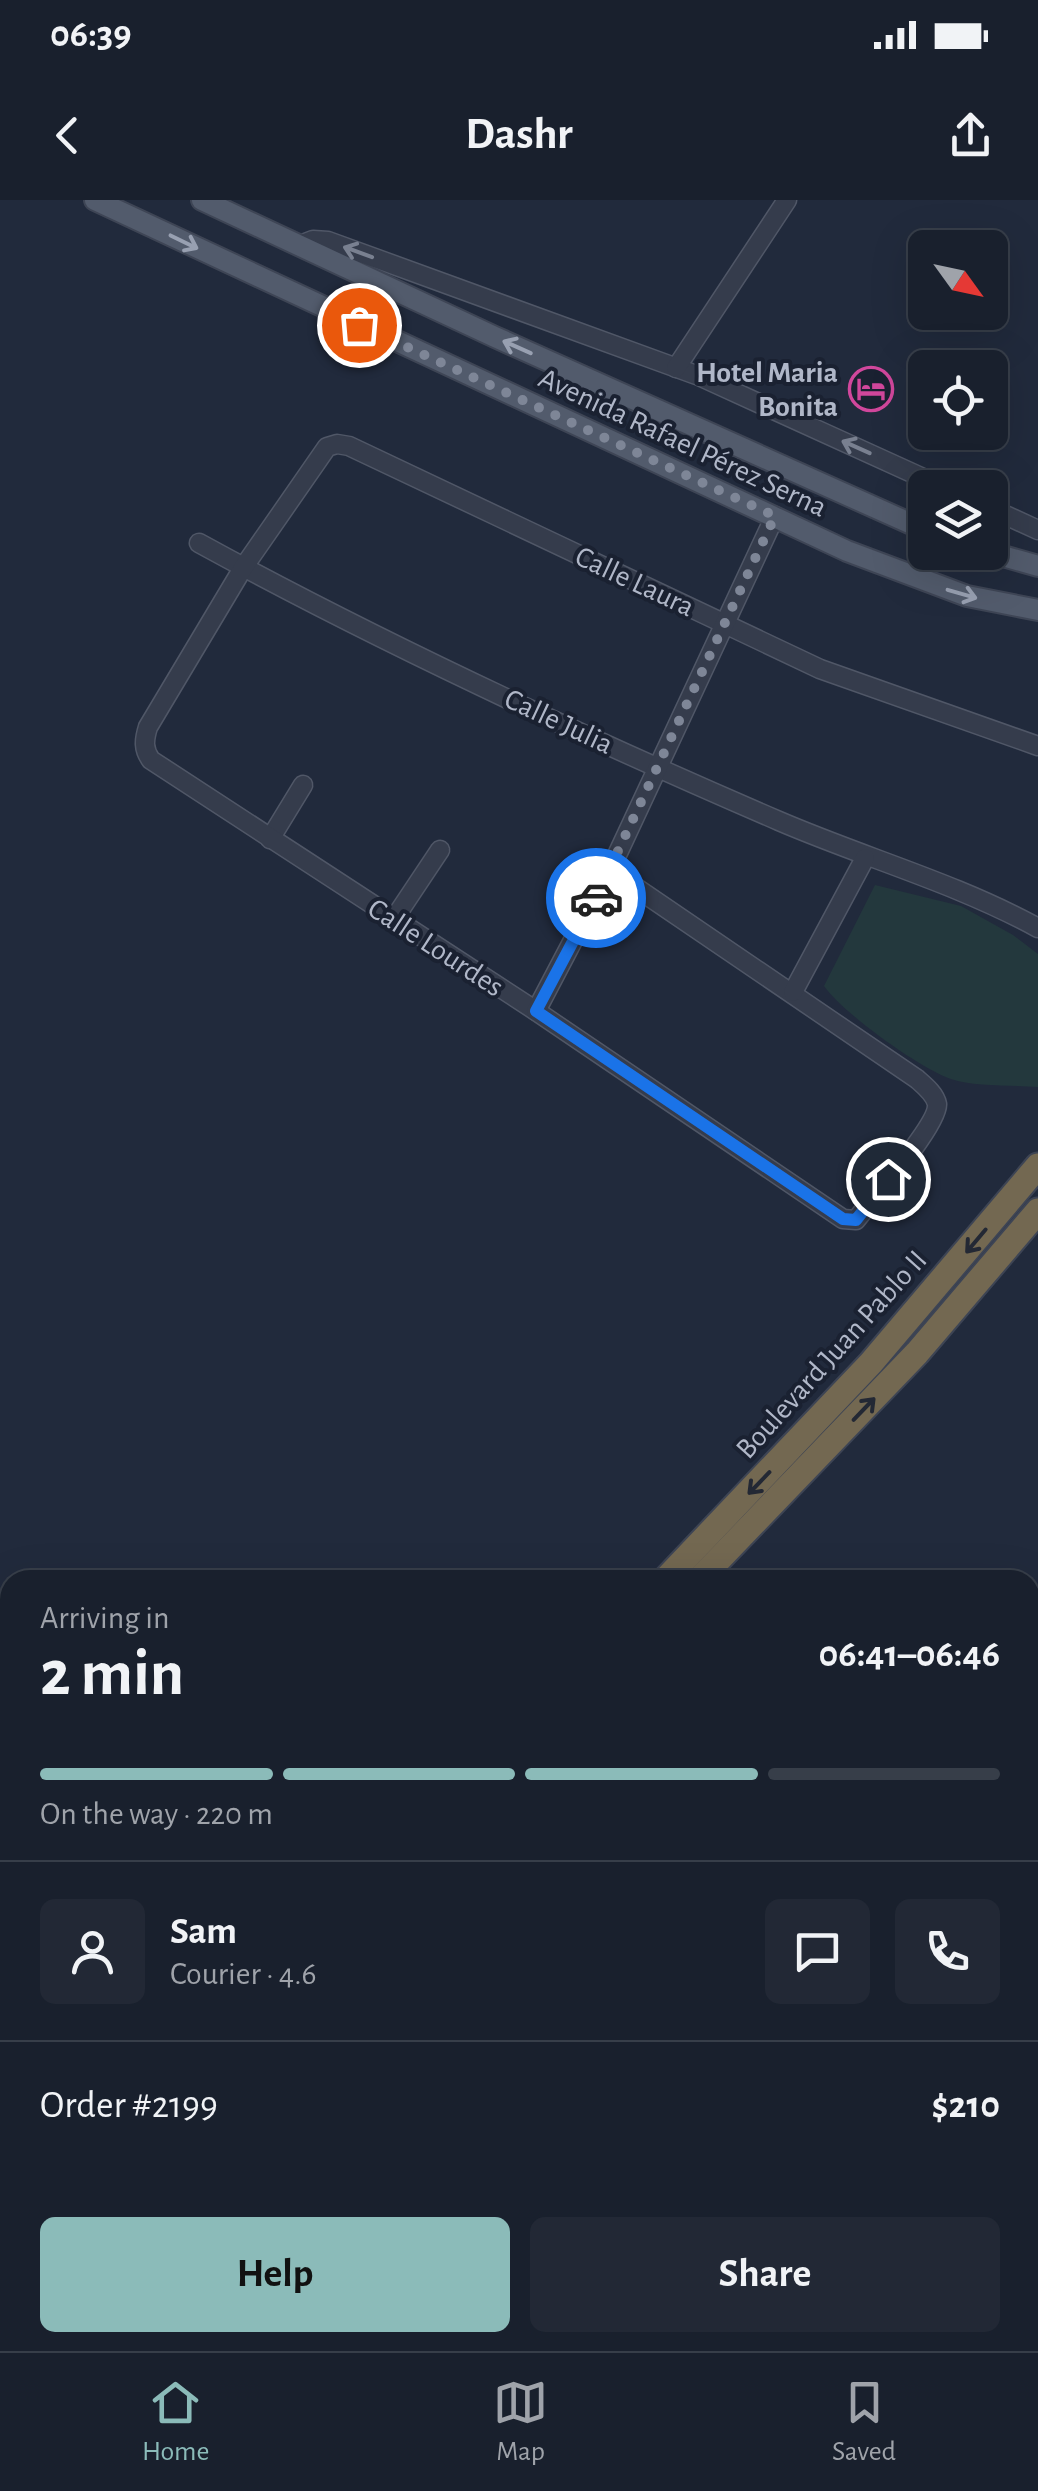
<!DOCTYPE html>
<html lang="en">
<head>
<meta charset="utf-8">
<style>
	body { margin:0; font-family:"Alegreya Sans",sans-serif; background:#222835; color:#f1f3f6; height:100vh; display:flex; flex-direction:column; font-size:38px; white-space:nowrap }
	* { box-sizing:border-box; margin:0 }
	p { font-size:32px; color:#9fa3aa }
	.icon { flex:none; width:55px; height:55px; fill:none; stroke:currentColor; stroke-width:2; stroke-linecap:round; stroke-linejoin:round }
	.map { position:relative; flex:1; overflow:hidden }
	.details { position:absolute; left:0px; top:1370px; width:1040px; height:782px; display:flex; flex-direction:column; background:#19202d; border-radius:30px 30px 0 0; box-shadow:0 10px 40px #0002,0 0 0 2px #373e49 }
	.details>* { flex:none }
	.needle { width:65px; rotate:123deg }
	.buttons { position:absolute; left:908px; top:30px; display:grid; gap:20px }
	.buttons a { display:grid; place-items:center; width:100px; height:100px; border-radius:15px; background:#19202d; box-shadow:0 10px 40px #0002,0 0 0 2px #373e49; font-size:50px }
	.pin { position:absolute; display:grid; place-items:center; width:85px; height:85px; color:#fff; margin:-42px; border:5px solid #fff; border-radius:50%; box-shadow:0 2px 10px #0007 }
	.courier { position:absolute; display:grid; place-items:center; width:100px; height:100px; margin:-50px; border:8px solid #1a73e8; border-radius:50%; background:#fff; color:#222; box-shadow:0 2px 12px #0007 }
	.head em { font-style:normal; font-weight:700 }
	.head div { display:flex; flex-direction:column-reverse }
	.head { display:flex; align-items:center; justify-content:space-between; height:170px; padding:0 40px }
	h1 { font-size:65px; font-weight:700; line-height:75px }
	.bar { display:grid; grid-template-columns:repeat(4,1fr); gap:15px 10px; align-content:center; height:120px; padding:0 40px }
	.bar i { height:12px; border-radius:8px; background:#373e49 }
	.bar .selected { background:#8bbbb9 }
	.bar p { grid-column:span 4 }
	.line { display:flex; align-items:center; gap:25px; padding:0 40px; border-top:2px solid #373e49 }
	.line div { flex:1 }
	.round { display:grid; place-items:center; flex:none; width:105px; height:105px; border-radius:15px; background:#222835 }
	.cta { display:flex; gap:20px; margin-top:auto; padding:20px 40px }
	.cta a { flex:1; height:115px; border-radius:15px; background:#8bbbb9; color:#111; font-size:40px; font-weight:700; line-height:115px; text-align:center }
	.cta a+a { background:#222835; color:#f1f3f6 }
	.status { display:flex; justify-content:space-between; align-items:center; height:70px; padding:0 50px; background:#19202d; direction:ltr }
	.status svg { height:28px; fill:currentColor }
	header { display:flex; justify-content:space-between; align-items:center; height:130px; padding:0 40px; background:#19202d; font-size:45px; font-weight:700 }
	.dock { display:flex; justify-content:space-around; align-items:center; height:140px; border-top:2px solid #373e49; background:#19202d; font-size:28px; color:#9fa3aa }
	.dock a { display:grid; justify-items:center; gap:5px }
	.dock .selected { color:#8bbbb9 }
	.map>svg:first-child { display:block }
	.green { fill:#23383d }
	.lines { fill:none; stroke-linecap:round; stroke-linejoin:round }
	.canal { stroke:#334364; stroke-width:18 }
	.minor-casing { stroke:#505767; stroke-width:21 }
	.major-casing { stroke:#3e4555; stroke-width:24 }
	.highway-casing { stroke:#3d4454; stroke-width:29 }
	.minor { stroke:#353c4c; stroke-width:18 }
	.major { stroke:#525b6c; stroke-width:20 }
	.highway { stroke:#736851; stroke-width:25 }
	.oneway { stroke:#98a0b1 }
	.oneway2 { stroke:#798090 }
	.oneway3 { stroke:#232834 }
	.done { stroke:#7e8697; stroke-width:10; stroke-dasharray:0 18 }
	.route { stroke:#1a73e8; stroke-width:12 }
	.labels { text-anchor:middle; stroke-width:8; stroke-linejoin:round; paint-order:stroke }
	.poi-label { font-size:30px; font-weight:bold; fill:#b0b7c8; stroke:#1a2131; text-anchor:end }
	.street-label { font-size:30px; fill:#b0b7c8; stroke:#1a2131 }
</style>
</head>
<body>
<div class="status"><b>06:39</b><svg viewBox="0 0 49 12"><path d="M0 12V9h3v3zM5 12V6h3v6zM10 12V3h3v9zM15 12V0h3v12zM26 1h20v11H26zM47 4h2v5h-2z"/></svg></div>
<header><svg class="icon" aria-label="back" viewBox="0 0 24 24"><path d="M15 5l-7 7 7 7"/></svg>Dashr<svg class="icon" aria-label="share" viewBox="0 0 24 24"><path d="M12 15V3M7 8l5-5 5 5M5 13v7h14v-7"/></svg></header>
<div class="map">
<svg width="1038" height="2151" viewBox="0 0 1038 2151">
	<rect width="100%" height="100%" fill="#212a3c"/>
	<path class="green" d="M875 685 961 706 1013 735 1038 754V887C1014 885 973 887 951 879 919 868 843 813 824 786Z"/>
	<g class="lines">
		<g class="canal">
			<polyline points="1030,1814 1038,1807"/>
			<polyline points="654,2151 665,2142"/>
		</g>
		<defs>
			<g id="minor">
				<polyline points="300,45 313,40 328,41 699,176 945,288"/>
				<polyline points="676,168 787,0"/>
				<polyline points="990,308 1038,330"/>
				<path d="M199 343C387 446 582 536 779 621 865 658 956 683 1038 728"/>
				<polyline points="270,639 303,585"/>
				<path d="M610 670 917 879C925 886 935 894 937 904 939 924 871 1001 856 1020L843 1019 536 811 151 560C143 549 144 540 148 527L243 368 327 247 337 244 349 246 820 469 1038 546"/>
				<polyline points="394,719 440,650"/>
				<polyline points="793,792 865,658"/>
				<polyline points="536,811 610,670 775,316"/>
			</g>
			<g id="major">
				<polyline points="95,0 847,351 967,396 1038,410"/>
				<polyline points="202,0 495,137 925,330"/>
				<polyline points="989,352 1038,366"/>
			</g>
			<g id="highway">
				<polyline points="665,1380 871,1163 1038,966"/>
				<polyline points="699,1380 917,1153 1038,1011"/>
				<polyline points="1030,1901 1038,1893"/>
				<polyline points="0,1930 10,1923"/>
				<polyline points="1030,1937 1038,1928"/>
				<polyline points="0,1962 10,1955"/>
				<polyline points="1030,2005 1038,1997"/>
				<polyline points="1030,2046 1038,2037"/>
				<polyline points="747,2151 757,2142"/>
				<polyline points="828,2151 836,2142"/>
				<polyline points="895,2151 903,2142"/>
				<polyline points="939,2151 946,2142"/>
			</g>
		</defs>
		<use href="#minor" class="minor-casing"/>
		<use href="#major" class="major-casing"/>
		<use href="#highway" class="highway-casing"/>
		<use href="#minor" class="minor"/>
		<use href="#major" class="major"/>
		<use href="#highway" class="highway"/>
	</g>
	<defs><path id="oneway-shaft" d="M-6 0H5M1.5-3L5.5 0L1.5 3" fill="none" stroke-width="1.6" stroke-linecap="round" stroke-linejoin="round" transform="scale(2.5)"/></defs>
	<g class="oneway">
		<use href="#oneway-shaft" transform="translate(184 42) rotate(26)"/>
		<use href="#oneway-shaft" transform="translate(517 147) rotate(-156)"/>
		<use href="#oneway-shaft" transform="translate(962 394) rotate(16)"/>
	</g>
	<g class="oneway2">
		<use href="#oneway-shaft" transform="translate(358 52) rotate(-160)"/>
		<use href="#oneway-shaft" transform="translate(856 247) rotate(-156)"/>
	</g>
	<g class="oneway3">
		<use href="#oneway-shaft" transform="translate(976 1041) rotate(130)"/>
		<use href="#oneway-shaft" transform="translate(864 1209) rotate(-46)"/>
		<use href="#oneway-shaft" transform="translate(759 1283) rotate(134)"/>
	</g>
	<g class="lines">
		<polyline class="done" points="359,125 775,316 596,698"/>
		<polyline class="route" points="596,698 536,811 843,1019 856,1020 888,979"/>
	</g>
	<defs>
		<symbol id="hotel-ring" viewBox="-11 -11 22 22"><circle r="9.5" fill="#1a2131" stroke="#d1479c" stroke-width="1.5"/><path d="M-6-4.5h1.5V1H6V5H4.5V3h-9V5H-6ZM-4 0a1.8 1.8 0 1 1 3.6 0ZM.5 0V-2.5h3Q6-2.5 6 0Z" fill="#d1479c"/></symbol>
	</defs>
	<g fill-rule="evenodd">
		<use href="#hotel-ring" x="846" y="164" width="50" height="50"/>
	</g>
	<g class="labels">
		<g class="poi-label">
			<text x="838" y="182">Hotel Maria<tspan x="838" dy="34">Bonita</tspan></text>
		</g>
		<g class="street-label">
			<text transform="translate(683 242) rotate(25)" y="10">Avenida Rafael Pérez Serna</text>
			<text transform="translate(635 381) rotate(25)" y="10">Calle Laura</text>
			<text transform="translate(559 521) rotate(25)" y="10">Calle Julia</text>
			<text transform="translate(436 747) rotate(33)" y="10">Calle Lourdes</text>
			<text transform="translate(831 1154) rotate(-48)" y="10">Boulevard Juan Pablo II</text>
		</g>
	</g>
</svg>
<div class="buttons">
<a><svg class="needle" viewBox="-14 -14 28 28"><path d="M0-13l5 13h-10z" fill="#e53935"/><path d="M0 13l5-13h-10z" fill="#9fa3aa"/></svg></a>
<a><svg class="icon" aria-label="locate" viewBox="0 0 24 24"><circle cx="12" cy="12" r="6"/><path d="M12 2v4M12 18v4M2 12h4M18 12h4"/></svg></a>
<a><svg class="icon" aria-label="layers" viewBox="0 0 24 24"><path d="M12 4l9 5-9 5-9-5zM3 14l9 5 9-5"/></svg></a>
</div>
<div class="pin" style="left:359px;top:125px;background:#ea580c"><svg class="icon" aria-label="bag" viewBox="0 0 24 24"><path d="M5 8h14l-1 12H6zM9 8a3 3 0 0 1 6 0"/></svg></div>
<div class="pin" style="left:888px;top:979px;background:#1f2937"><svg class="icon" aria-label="home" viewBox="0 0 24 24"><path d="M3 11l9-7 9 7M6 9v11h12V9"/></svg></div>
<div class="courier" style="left:596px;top:698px"><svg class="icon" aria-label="car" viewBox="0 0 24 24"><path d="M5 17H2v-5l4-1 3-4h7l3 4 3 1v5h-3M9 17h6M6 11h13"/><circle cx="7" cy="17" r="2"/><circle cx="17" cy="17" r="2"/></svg></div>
<section class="details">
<div class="head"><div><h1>2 min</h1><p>Arriving in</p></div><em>06:41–06:46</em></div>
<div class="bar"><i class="selected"></i><i class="selected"></i><i class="selected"></i><i></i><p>On the way · 220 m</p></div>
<div class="line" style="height:180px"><a class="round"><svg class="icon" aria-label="person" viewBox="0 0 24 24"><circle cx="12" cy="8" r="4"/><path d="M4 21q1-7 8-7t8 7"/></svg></a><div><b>Sam</b><p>Courier · 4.6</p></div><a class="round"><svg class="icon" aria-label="chat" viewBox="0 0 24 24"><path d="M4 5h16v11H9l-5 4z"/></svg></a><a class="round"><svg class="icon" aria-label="phone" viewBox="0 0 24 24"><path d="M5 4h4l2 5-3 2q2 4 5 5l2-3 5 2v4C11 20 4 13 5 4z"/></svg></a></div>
<div class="line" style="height:130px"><div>Order #2199</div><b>$210</b></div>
<div class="cta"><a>Help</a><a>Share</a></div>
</section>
</div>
<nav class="dock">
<a class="selected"><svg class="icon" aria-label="home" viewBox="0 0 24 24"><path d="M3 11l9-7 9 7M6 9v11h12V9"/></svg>Home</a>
<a><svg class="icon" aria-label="map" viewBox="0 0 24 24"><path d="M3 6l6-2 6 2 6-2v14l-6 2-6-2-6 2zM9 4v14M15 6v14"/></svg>Map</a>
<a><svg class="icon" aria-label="saved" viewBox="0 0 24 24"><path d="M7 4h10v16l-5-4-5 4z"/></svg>Saved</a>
</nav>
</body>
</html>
